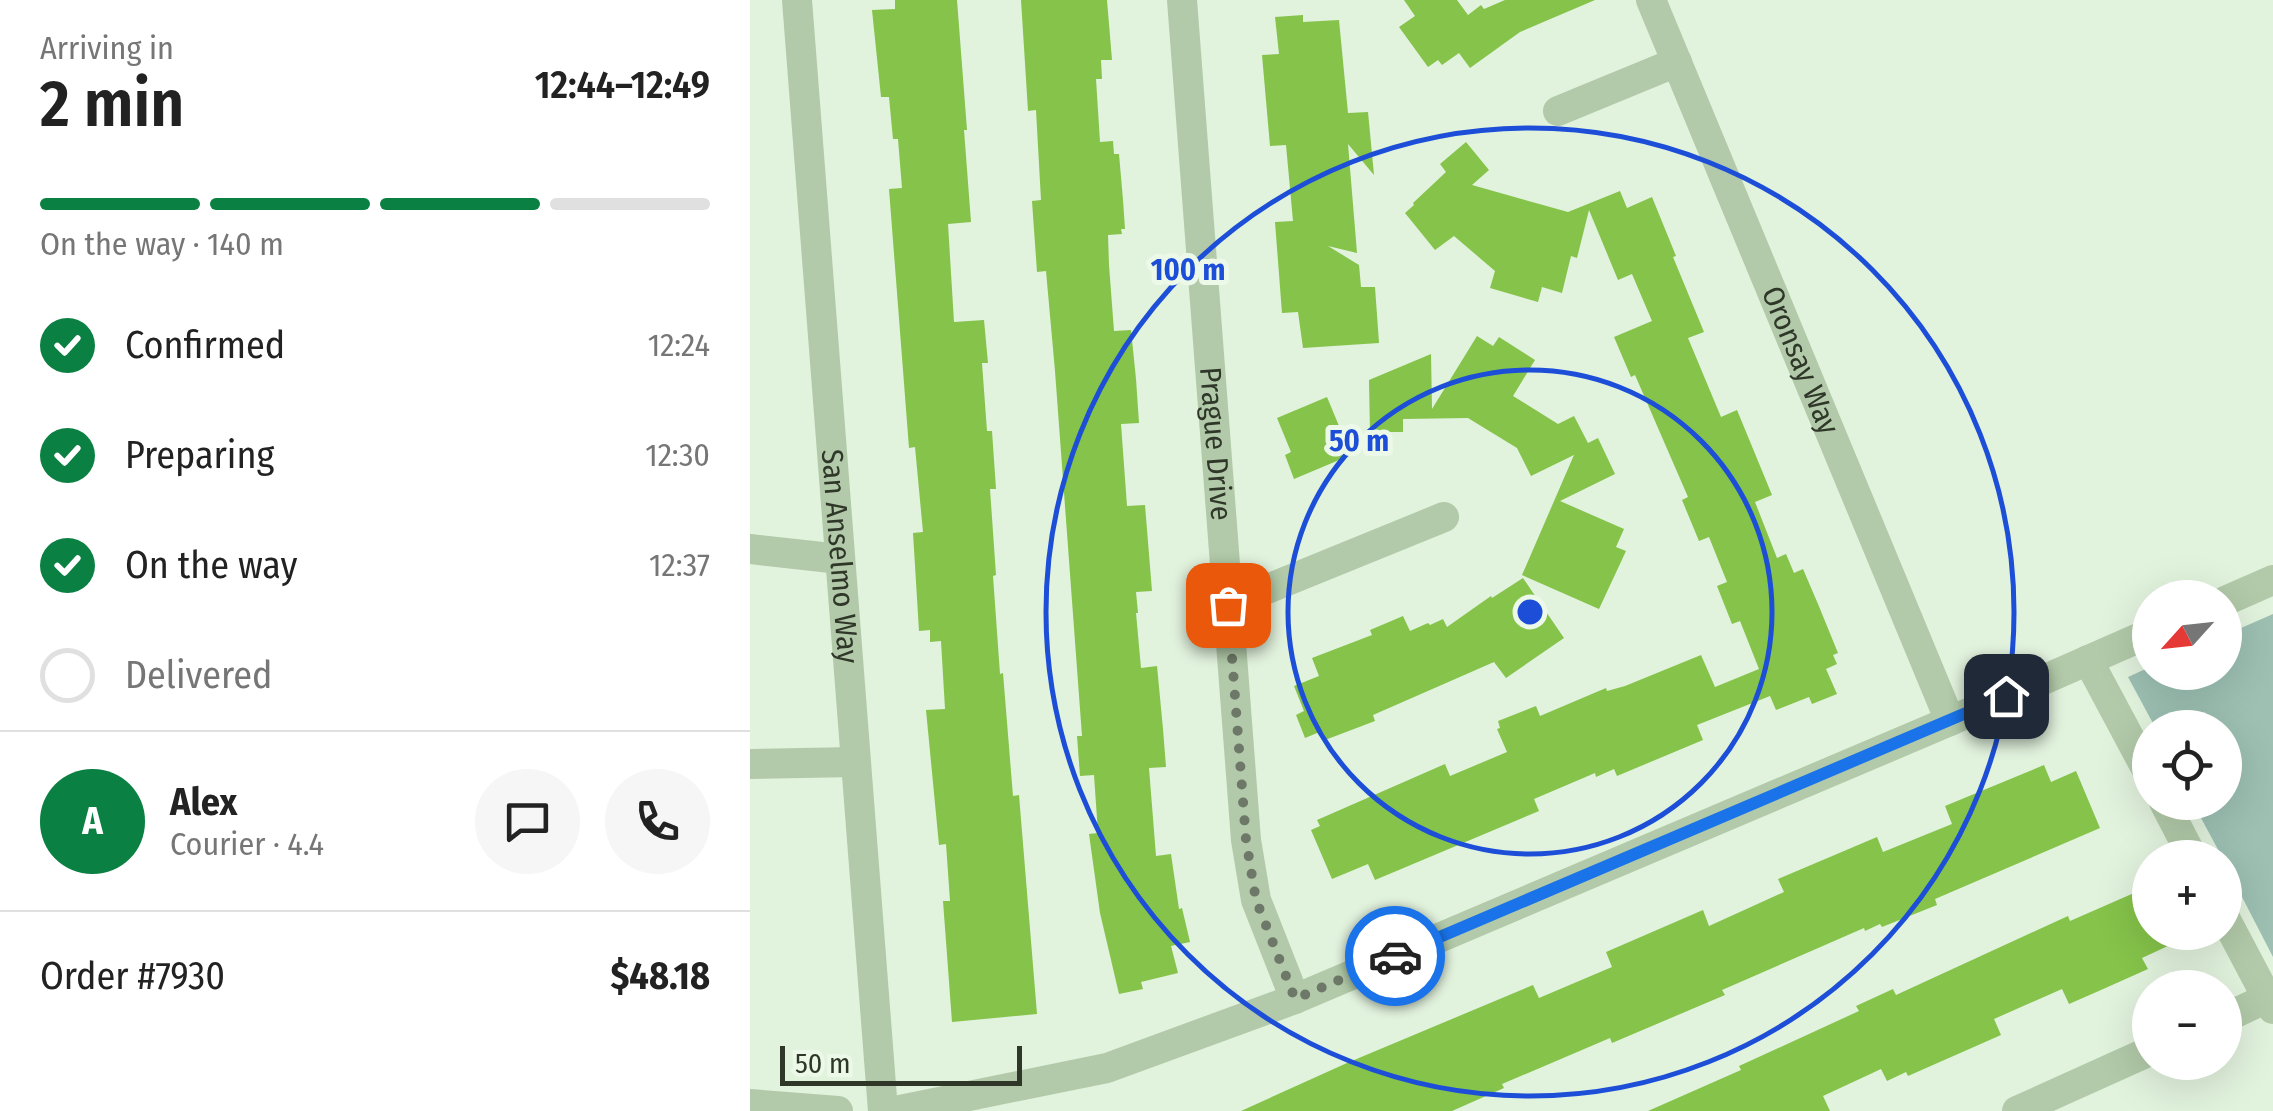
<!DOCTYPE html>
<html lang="en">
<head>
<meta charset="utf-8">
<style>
	body { margin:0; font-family:"Fira Sans Condensed",sans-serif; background:#f6f6f6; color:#222; height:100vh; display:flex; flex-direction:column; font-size:38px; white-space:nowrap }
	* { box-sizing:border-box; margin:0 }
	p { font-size:32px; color:#767676 }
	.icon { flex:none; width:55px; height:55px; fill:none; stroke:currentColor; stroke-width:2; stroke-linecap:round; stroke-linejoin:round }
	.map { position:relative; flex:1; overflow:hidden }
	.side { display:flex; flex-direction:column; background:#fff; width:750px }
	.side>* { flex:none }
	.needle { width:65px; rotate:243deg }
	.buttons { position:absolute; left:1382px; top:580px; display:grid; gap:20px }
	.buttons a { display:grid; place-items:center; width:110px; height:110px; border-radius:50%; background:#fff; box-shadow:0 10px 40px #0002; font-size:50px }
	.scale { position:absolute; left:30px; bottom:25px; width:242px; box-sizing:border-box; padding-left:10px; border:5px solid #2f3729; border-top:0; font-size:28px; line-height:35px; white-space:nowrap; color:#2f3729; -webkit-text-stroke:8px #ecf9e9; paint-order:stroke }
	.pin { position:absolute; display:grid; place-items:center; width:85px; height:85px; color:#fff; margin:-42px; border-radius:20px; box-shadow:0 5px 15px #0006 }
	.courier { position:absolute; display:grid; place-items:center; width:100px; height:100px; margin:-50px; border:8px solid #1a73e8; border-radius:50%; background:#fff; color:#222; box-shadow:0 2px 12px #0007 }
	.overview em { font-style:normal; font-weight:600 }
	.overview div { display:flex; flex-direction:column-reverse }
	.overview { display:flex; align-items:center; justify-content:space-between; height:170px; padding:0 40px }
	h1 { font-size:65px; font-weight:600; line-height:75px }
	.bar { display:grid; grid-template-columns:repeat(4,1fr); gap:15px 10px; align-content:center; height:120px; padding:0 40px }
	.bar i { height:12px; border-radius:8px; background:#e0e0e0 }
	.bar .current { background:#0b8043 }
	.bar p { grid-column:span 4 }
	.line { display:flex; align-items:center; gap:25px; padding:0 40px; border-top:2px solid #e0e0e0 }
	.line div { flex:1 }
	.round { display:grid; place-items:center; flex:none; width:105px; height:105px; border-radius:52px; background:#f6f6f6 }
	ol { padding:0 40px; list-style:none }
	li { display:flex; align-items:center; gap:30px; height:110px }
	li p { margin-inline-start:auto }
	li .icon { padding:10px; border-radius:50%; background:#0b8043; color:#fff; stroke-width:4 }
	li:last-child { color:#767676 }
	li i { width:55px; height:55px; border:5px solid #e0e0e0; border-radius:50% }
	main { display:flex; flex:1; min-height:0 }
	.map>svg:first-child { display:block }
	.green { fill:#9dc0b3 }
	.building { fill:#85c34a }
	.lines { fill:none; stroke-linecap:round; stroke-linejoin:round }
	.minor { stroke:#b2caa9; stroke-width:30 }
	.done { stroke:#6d7868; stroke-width:10; stroke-dasharray:0 18 }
	.route { stroke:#1a73e8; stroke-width:12 }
	.ring { fill:none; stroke:#1d4ed8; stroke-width:5 }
	.labels { text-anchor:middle; stroke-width:10; stroke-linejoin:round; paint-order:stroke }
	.street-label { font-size:30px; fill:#2f3729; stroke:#ecf9e9 }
	.centre { fill:#1d4ed8; stroke:#ecf9e9; stroke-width:5 }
	.ring-label { font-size:30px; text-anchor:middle; font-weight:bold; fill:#1d4ed8; stroke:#ecf9e9; stroke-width:10; stroke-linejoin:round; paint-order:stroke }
</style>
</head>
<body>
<main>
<section class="side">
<div class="overview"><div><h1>2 min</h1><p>Arriving in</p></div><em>12:44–12:49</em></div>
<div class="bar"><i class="current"></i><i class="current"></i><i class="current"></i><i></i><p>On the way · 140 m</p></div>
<ol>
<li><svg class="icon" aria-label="check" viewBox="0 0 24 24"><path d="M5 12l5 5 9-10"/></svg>Confirmed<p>12:24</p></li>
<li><svg class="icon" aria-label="check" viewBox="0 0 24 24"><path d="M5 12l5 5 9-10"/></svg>Preparing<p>12:30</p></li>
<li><svg class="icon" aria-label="check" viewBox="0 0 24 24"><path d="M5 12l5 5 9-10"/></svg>On the way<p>12:37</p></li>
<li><i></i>Delivered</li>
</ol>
<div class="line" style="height:180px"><b class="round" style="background:#0b8043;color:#fff">A</b><div><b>Alex</b><p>Courier · 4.4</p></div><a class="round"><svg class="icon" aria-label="chat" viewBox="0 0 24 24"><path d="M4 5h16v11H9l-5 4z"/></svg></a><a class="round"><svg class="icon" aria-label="phone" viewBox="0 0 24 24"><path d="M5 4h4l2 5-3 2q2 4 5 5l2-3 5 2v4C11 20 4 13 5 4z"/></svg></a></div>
<div class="line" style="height:130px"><div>Order #7930</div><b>$48.18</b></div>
</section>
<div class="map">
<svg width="1523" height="1111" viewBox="0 0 1523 1111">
	<rect width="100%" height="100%" fill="#e1f2dd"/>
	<polygon class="green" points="1523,614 1523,957 1475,864 1475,858 1472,857 1443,803 1475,802 1475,728 1405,727 1378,677 1400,667 1400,672 1475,672 1475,635"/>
	<g class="building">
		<polygon points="145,0 207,0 217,130 214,130 221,222 198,224 204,322 234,320 238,363 232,363 237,431 242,431 246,489 240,489 246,575 243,576 250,674 253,673 263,796 269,795 287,1014 202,1022 193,901 200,901 196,844 189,845 176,710 195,709 191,641 180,642 180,630 169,631 163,533 173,532 165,447 159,448 139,189 152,188 148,139 143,139 139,97 131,97 122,10 145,9"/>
		<polygon points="271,0 357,0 362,60 351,60 352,79 346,79 350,142 363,141 364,154 369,154 373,200 375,229 371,229 372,234 358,235 359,265 364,331 381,330 386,379 389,423 371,424 377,506 395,505 402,591 386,592 388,613 386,613 391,668 407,666 413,729 416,767 399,768 406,856 421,854 429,909 432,908 440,942 421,946 428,973 391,982 393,989 369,994 350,913 339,834 348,833 344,775 330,776 327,736 332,736 305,371 296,271 287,272 282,201 291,200 286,110 278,111"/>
		<polygon points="654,0 707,0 718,15 731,5 734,9 755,0 845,0 770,32 720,68 709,53 692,65 688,60 678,67 649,27 665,16"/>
		<polygon points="553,15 553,22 589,20 598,113 618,112 624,175 598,144 607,253 578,246 609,265 611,287 625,287 629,343 553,348 548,312 532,313 525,222 543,221 536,145 520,146 512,55 529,54 525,17"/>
		<polygon points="716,142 739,170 722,185 818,212 870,191 877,208 902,197 926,256 923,257 954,332 938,338 971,417 987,410 1022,495 1005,502 1027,558 1036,554 1044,573 1053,569 1068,604 1088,653 1083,655 1087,664 1076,669 1087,694 1062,704 1059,697 1026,710 1020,696 947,725 953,740 867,776 864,769 846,777 845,773 784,799 789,811 625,880 618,864 582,879 561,830 570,826 567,820 695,764 700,776 757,752 747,729 750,728 748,721 786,706 790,716 856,688 857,691 875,686 951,655 965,687 1009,669 990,621 982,624 967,586 977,582 959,537 949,541 932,500 938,497 885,375 881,377 864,337 902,321 882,274 868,280 839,210 827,258 821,256 812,293 792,287 788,302 740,288 745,271 704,236 685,250 655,213 664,205 663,203 696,172 690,164"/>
		<polygon points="727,336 743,346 749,337 785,360 763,396 808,424 824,416 838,443 848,438 865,474 810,501 874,529 866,547 876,551 849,609 772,575 824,455 781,476 767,448 718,418 653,419 653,432 620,432 619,380 681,354 682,409"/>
		<polygon points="577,397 601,455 544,479 535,455 541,452 527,418"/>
		<polygon points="773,578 814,638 756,678 744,662 623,715 625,721 575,740 572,731 555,738 546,715 554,711 544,686 569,676 562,658 622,635 620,630 653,616 660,631 678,623 680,625 693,619 697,627 741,596 742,598"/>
		<polygon points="1294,765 1301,782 1326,771 1350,828 1185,899 1187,905 1132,927 1130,924 1115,931 1114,928 972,990 975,995 862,1043 860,1038 752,1084 754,1088 702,1111 491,1111 597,1063 783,985 789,998 862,967 856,952 953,910 959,926 1034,892 1028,879 1127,837 1133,852 1202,824 1195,806"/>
		<polygon points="1400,886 1400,932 1448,932 1392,958 1398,969 1351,990 1319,1004 1312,989 1244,1019 1251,1035 1158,1076 1156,1072 1137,1081 1131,1069 1073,1096 1080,1111 898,1111 991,1070 989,1066 1109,1011 1106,1006 1143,989 1146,995 1318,916 1320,921"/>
	</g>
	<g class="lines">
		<g class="minor">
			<path id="s1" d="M47 0 133 1111"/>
			<path id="s2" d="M432 0 496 840 506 900 545 999"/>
			<path id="s3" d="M901 0 1200 721"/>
			<polyline points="808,111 927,62"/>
			<polyline points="0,549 90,559"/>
			<polyline points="1475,601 1523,580"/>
			<polyline points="478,605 694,517"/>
			<polyline points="1338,660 1400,776"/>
			<polyline points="0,764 105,762"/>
			<polyline points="1414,802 1443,858"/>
			<polyline points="1475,918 1523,1009"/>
			<polyline points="1475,1018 1517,998"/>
			<polyline points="0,1104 88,1111"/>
			<polyline points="145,1111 357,1068 545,999 1200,721 1400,633"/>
			<polyline points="1267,1111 1400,1051"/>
		</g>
	</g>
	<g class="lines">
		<polyline class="done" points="478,605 496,840 506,900 545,999 645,956"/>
		<polyline class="route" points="645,956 1256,696"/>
	</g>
	<g class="ring">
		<circle cx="780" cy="612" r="242"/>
		<circle cx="780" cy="612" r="484"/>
	</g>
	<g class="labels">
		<g class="street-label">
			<text dy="10" stroke="none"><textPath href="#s3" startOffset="390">Oronsay Way</textPath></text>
			<text dy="10" stroke="none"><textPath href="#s2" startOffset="445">Prague Drive</textPath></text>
			<text dy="10" stroke="none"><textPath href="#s1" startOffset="558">San Anselmo Way</textPath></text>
		</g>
	</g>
	<circle cx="780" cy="612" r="15" class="centre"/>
	<g class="ring-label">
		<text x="438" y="280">100 m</text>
		<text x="609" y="451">50 m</text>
	</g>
</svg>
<div class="buttons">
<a><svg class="needle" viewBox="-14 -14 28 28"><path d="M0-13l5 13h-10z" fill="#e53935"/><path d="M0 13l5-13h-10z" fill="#767676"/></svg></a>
<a><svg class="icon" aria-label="locate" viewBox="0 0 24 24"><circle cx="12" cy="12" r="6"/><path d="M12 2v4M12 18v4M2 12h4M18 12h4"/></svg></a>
<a>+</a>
<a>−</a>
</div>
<div class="scale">50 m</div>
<div class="pin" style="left:478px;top:605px;background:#ea580c"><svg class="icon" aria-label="bag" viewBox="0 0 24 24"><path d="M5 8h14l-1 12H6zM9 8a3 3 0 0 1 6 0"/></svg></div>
<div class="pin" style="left:1256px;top:696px;background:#1f2937"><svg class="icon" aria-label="home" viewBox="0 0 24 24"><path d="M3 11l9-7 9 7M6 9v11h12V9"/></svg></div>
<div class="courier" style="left:645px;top:956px"><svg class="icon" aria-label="car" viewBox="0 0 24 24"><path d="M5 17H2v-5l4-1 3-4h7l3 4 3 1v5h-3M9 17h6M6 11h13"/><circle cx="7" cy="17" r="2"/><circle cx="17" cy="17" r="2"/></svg></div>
</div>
</main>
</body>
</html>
